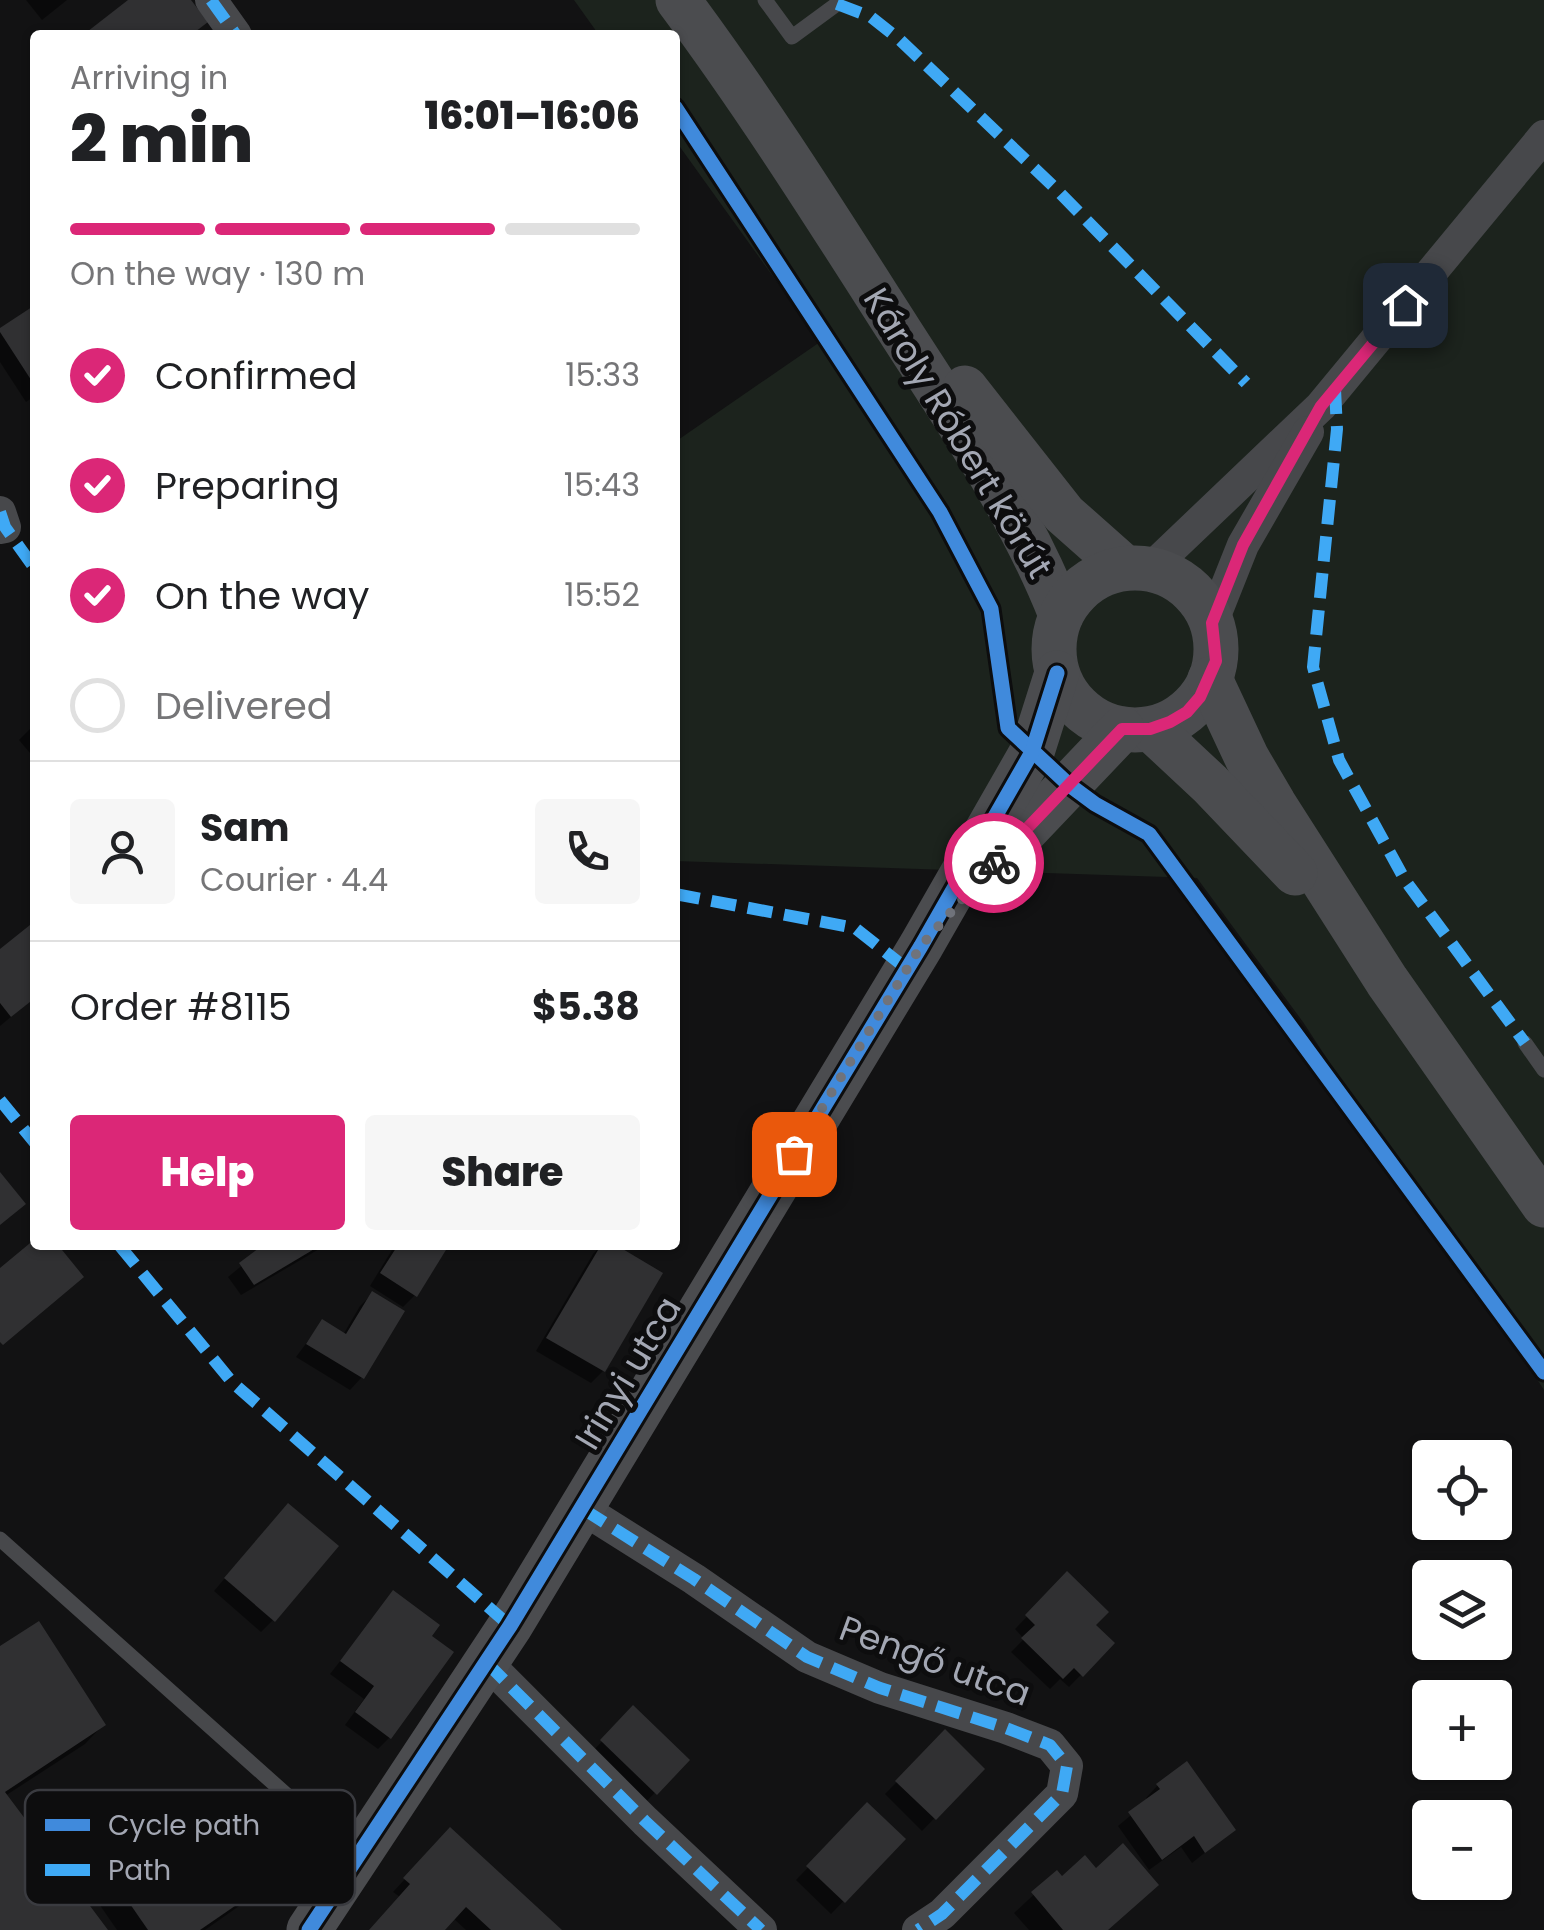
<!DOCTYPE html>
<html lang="en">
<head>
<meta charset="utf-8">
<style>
	body { margin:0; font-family:Poppins,sans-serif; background:#f6f6f6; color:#202124; height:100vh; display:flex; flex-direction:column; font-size:38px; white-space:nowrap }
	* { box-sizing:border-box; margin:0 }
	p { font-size:32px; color:#757577 }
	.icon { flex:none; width:55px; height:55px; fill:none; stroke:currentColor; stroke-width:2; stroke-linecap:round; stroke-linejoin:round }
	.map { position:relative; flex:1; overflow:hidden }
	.panel { position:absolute; left:30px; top:30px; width:650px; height:1220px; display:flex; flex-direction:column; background:#fff; border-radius:10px; box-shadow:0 2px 8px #0004 }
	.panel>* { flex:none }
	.buttons { position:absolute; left:1412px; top:1440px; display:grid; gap:20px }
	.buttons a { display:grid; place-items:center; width:100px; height:100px; border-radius:10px; background:#fff; box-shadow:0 2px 8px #0004; font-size:50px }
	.pin { position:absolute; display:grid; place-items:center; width:85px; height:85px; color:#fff; margin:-42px; border-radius:20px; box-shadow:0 5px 15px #0006 }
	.courier { position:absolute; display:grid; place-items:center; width:100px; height:100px; margin:-50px; border:8px solid #db2777; border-radius:50%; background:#fff; color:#222; box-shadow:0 2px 12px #0007 }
	.headline em { font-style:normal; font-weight:800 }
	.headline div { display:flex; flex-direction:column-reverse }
	.headline { display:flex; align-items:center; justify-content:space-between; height:170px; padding:0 40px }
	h1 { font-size:65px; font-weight:800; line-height:75px }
	.bar { display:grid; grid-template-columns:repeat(4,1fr); gap:15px 10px; align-content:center; height:120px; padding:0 40px }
	.bar i { height:12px; border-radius:8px; background:#e0e0e0 }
	.bar .on { background:#db2777 }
	.bar p { grid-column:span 4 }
	.line { display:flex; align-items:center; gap:25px; padding:0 40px; border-top:2px solid #e0e0e0 }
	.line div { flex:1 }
	.round { display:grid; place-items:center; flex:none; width:105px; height:105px; border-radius:10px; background:#f6f6f6 }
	ol { padding:0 40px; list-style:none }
	li { display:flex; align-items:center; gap:30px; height:110px }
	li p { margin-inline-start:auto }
	li .icon { padding:10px; border-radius:50%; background:#db2777; color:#fff; stroke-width:4 }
	li:last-child { color:#757577 }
	li i { width:55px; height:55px; border:5px solid #e0e0e0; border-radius:50% }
	.button { display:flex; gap:20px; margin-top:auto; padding:20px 40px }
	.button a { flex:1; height:115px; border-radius:10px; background:#db2777; color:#fff; font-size:40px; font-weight:800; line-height:115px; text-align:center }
	.button a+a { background:#f6f6f6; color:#202124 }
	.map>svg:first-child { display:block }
	.green { fill:#1c231d }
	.shadow { fill:#0007 }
	.building { fill:#303032 }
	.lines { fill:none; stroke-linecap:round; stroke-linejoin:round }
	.lane { stroke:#47484b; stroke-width:15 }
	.street { stroke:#47484b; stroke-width:32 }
	.secondary { stroke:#4b4c4f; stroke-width:45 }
	.quiet { stroke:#3fa9f5; stroke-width:12; stroke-dasharray:25 12; stroke-linecap:butt }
	.cycleway-casing { stroke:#0d0d0e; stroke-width:21 }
	.cycleway { stroke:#408adc; stroke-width:15 }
	.done { stroke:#70737b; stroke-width:10; stroke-dasharray:0 18 }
	.route { stroke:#db2777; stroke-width:12 }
	.labels { text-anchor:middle; stroke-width:10; stroke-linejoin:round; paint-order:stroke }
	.street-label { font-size:35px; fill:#a3a7b3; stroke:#0d0d0e }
	.key { fill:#0d0d0e; stroke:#3a3b40; stroke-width:2.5 }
	.key-label { font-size:28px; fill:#a3a7b3 }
</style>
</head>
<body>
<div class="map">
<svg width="1544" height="1930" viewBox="0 0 1544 1930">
	<rect width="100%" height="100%" fill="#121213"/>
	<polygon class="green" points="574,0 1544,0 1544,1390 1303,1022 1197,878 675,861 675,442 820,342 675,140 675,35 599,35"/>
	<g class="shadow">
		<polygon points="26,0 67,0 42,20"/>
		<polygon points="35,308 35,396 26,402 0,362 0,331"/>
		<polygon points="35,724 35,759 19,740"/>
		<polygon points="35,924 35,997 0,1026 0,952"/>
		<polygon points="267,1245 326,1245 241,1295 228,1277"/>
		<polygon points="395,1245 446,1245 415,1295 403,1307 370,1286"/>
		<polygon points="602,1245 611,1245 660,1274 603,1371 591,1383 536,1351 593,1254"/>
		<polygon points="372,1294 362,1377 350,1390 296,1357 322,1322 343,1335 360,1306"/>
		<polygon points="276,1518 273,1620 261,1632 214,1591"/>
		<polygon points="1067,1575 1093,1625 1112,1643 1069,1687 1060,1679 1050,1689 1011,1652 1024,1639 1015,1629"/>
		<polygon points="393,1594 429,1637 390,1737 378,1749 345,1725 364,1699 330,1674"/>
		<polygon points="0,1649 103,1725 85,1744 5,1796 105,1930 0,1930"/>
		<polygon points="633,1709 686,1760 643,1805 590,1754"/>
		<polygon points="945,1733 982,1769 922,1831 885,1794"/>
		<polygon points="1158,1785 1233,1830 1192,1863 1181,1847 1149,1870 1118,1826 1148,1801 1146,1798"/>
		<polygon points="867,1806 903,1840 831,1914 796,1880"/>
		<polygon points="438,1843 558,1930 466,1930 453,1918 442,1930 371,1930 400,1897 393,1892"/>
		<polygon points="102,1864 261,1885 242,1904 205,1930 117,1930 84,1882"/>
		<polygon points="1057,1873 1061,1880 1107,1930 1029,1930 1014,1913"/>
	</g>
	<g class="building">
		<polygon points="128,0 191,0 208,22 191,35 83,35"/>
		<polygon points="35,305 35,386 0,332 0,328"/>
		<polygon points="35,921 35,998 11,1017 0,1003 0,949"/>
		<polygon points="0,1172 26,1204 0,1225"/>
		<polygon points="35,1239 35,1245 58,1245 84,1277 3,1345 0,1342 0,1268"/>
		<polygon points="263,1245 321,1245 254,1285 239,1263"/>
		<polygon points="398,1245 449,1245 417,1297 380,1273"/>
		<polygon points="601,1245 616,1245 663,1273 605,1372 546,1338"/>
		<polygon points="372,1291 405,1311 364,1379 306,1344 322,1319 346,1334"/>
		<polygon points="288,1503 339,1546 275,1622 224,1578"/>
		<polygon points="1067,1571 1109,1612 1096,1625 1115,1643 1083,1677 1074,1668 1063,1679 1021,1638 1035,1625 1025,1615"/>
		<polygon points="393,1590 440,1625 432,1636 454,1652 391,1739 355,1712 374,1686 340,1661"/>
		<polygon points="39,1621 106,1725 5,1792 108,1930 0,1930 0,1646"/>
		<polygon points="633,1705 690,1760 657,1795 600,1740"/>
		<polygon points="945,1729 985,1769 936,1820 895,1781"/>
		<polygon points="1187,1761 1236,1830 1205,1853 1194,1836 1162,1860 1128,1812 1160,1789 1156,1784"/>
		<polygon points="200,1792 264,1886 200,1930 148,1930 101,1862"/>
		<polygon points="867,1802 906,1839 845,1903 806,1866"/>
		<polygon points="450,1827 562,1930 491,1930 466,1907 445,1930 369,1930 410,1884 403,1878"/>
		<polygon points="1123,1843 1159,1885 1108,1930 1063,1930 1031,1892 1057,1870 1062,1876 1085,1855 1096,1868"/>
	</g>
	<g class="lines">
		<g class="lane">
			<polyline points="765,0 792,37 837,4"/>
			<polyline points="1525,1043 1544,1070"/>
			<polyline points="0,1539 355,1856"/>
		</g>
		<g class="street">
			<polyline points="211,0 236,35"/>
			<polyline points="0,512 5,527 0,528"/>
			<polyline points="1150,569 1321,406 1544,136"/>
			<polyline points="1212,623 1243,545 1308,432"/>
			<polyline points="583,1509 694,1579 807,1657 880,1688 1006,1728 1050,1745 1067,1766 1062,1794 942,1914 918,1930"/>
			<polyline points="486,1662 645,1821 761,1930"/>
		</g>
		<g class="secondary">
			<path d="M678 0C757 106 828 219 899 330 958 422 1021 513 1061 615"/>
			<polyline points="965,388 1064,514 1125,568"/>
			<circle cx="1135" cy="649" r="81"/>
			<polyline points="1210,679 1247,758 1274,804 1387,981 1544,1205"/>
			<polyline points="1151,729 1210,784 1295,873"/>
			<polyline points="985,873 1122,729"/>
			<polyline points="309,1930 510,1626 921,946 1032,752 1057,673"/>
		</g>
		<g class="quiet">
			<polyline points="211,0 236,35"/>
			<polyline points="837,4 871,17 900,40 1054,187 1246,383"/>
			<polyline points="1335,389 1337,429 1313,667 1339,760 1405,880 1525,1043"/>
			<polyline points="0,512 5,527 35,569"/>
			<polyline points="675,894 855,928 907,969"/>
			<polyline points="0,1100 35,1143"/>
			<polyline points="119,1245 232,1382 510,1626"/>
			<polyline points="583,1509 694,1579 807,1657 880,1688 1006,1728 1050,1745 1067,1766 1062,1794 942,1914 918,1930"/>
			<polyline points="486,1662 645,1821 761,1930"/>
		</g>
		<defs>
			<g id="cycleway">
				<polyline points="675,107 940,512 991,609 1008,728 1068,784 1095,804 1149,834 1544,1372"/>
				<polyline points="309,1930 510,1626 921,946 1032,752 1057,673"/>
			</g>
		</defs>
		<use href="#cycleway" class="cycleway-casing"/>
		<use href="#cycleway" class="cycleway"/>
	</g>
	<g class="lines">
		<polyline class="done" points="794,1154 921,946 994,863"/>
		<polyline class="route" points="994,863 1122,729 1150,729 1170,722 1187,712 1200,697 1216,661 1212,623 1243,545 1321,406 1405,305"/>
	</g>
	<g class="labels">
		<g class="street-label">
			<text transform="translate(958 433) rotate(59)" y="12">Károly Róbert körút</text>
			<text transform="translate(628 1373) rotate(-59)" y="12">Irinyi utca</text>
			<text transform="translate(935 1661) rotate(20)" y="12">Pengő utca</text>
		</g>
	</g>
	<rect x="25" y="1790" width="330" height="115" rx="15" class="key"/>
	<rect x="45" y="1819" width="45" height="12" fill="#408adc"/>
	<rect x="45" y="1864" width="45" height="12" fill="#3fa9f5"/>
	<g class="key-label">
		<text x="108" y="1835">Cycle path</text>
		<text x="108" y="1880">Path</text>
	</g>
</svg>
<div class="buttons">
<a><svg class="icon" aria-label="locate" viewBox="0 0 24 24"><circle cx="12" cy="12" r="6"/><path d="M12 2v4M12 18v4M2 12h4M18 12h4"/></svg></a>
<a><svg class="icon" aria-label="layers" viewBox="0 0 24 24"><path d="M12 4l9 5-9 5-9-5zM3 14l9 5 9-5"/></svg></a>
<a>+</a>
<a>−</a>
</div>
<div class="pin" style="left:794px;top:1154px;background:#ea580c"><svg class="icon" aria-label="bag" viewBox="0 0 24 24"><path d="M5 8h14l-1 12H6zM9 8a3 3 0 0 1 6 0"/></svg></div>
<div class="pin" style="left:1405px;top:305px;background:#1f2937"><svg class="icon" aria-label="home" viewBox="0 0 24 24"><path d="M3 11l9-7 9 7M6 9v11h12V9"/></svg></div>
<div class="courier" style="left:994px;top:863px"><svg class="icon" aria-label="bike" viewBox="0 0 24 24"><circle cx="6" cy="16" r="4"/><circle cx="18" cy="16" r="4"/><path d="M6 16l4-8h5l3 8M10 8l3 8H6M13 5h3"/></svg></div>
<section class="panel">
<div class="headline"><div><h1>2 min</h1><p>Arriving in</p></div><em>16:01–16:06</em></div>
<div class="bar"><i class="on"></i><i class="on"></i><i class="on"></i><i></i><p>On the way · 130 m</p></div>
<ol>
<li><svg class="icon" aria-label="check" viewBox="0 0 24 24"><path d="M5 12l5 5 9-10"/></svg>Confirmed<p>15:33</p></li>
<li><svg class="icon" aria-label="check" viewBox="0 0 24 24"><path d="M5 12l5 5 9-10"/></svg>Preparing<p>15:43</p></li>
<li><svg class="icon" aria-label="check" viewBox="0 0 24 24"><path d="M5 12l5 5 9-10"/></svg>On the way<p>15:52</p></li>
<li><i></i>Delivered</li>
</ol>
<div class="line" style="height:180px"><a class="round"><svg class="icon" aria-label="person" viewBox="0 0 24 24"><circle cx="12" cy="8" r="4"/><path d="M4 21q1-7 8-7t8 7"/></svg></a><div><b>Sam</b><p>Courier · 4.4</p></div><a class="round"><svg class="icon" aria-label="phone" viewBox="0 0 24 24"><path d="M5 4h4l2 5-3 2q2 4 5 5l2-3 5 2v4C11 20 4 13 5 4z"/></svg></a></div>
<div class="line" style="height:130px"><div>Order #8115</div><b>$5.38</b></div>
<div class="button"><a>Help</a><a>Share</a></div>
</section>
</div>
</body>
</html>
